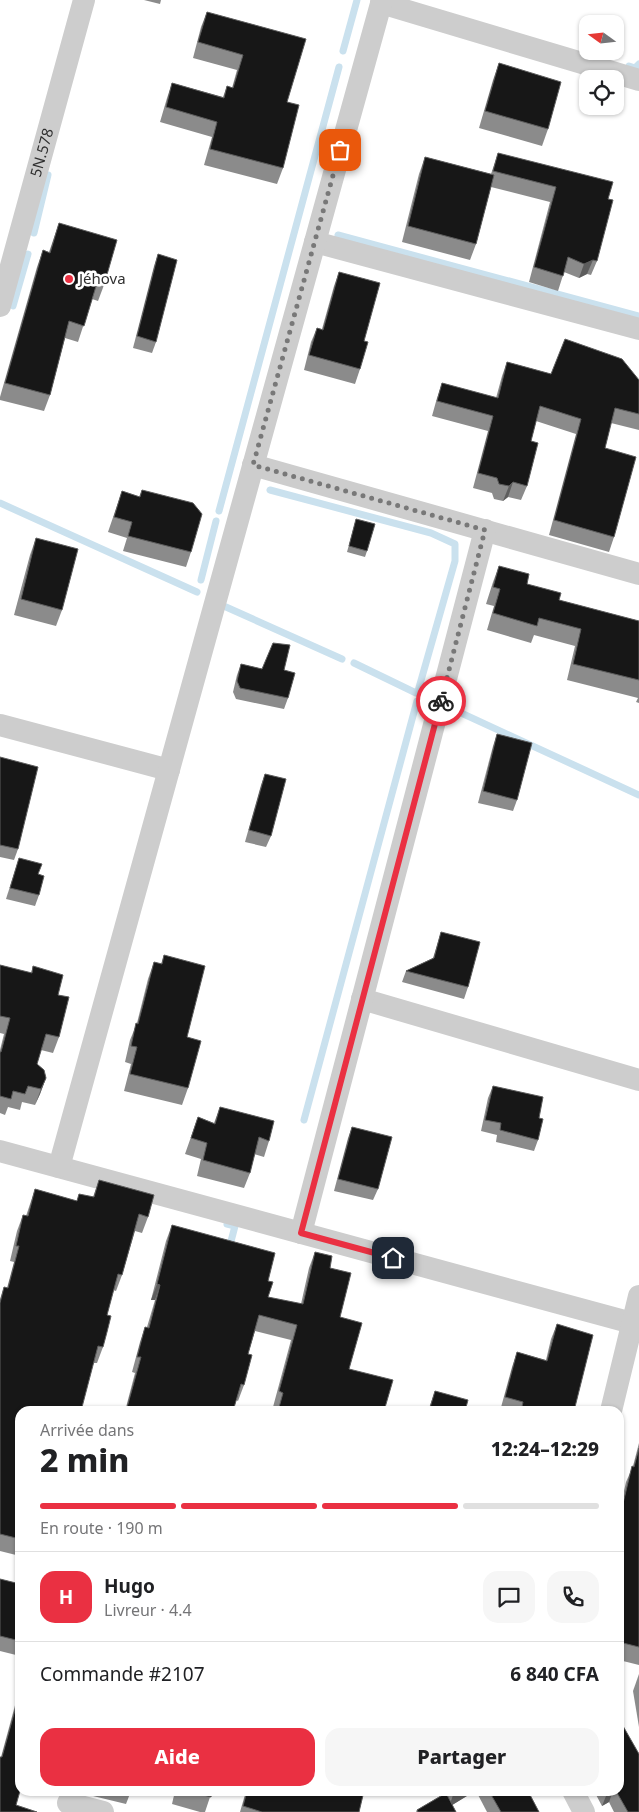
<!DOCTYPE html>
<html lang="fr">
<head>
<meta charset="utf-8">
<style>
	body { margin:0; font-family:"Noto Sans",sans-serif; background:#f6f6f6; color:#202124; height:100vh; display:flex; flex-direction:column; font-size:19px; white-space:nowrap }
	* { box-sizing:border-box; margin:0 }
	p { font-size:16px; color:#757577 }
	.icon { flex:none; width:28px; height:28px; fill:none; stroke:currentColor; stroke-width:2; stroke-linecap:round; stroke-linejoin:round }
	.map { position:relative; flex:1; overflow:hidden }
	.side { position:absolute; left:15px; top:1406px; width:609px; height:390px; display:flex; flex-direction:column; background:#fff; border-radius:15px; box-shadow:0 1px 4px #0004 }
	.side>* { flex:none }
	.needle { width:32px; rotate:285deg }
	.controls { position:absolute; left:579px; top:15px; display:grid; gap:10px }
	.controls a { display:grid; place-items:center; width:45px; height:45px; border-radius:10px; background:#fff; box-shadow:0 1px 4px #0004; font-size:25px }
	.pin { position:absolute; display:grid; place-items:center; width:42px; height:42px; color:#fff; margin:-21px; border-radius:10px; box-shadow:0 2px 8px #0006 }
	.courier { position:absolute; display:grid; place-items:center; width:50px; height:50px; margin:-25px; border:4px solid #ea3042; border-radius:50%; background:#fff; color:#222; box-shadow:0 1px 6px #0007 }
	.summary em { font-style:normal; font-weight:800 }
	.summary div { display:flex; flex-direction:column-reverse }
	.summary { display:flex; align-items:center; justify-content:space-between; height:85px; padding:0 25px }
	h1 { font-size:32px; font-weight:800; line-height:38px }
	.bar { display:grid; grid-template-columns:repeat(4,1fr); gap:8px 5px; align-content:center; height:60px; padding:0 25px }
	.bar i { height:6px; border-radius:4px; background:#e0e0e0 }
	.bar .on { background:#ea3042 }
	.bar p { grid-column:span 4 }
	.line { display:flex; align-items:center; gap:12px; padding:0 25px; border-top:1px solid #e0e0e0 }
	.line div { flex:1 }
	.round { display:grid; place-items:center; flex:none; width:52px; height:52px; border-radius:15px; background:#f6f6f6 }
	.action { display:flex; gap:10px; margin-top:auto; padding:10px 25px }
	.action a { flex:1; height:58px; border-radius:15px; background:#ea3042; color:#fff; font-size:20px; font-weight:800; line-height:58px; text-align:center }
	.action a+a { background:#f6f6f6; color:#202124 }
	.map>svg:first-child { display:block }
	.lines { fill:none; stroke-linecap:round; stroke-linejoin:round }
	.stream { stroke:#cae1ee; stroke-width:7 }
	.minor { stroke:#cdcdcd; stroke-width:22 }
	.wall { fill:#8b8b8b }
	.shaded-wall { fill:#5d5d5d }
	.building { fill:#171717; stroke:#5d5d5d }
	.done { stroke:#787878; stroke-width:5; stroke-dasharray:0 9 }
	.route { stroke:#ea3042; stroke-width:6 }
	.poi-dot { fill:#ea3042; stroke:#fff; stroke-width:2 }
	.labels { text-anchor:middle; stroke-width:5; stroke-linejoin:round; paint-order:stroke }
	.street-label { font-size:15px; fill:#303030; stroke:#fff }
	.poi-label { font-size:15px; fill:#303030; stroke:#fff; text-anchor:start }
</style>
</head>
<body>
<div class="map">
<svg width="639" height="1812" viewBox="0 0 639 1812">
	<rect width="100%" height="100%" fill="#fff"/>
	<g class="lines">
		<g class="stream">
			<polyline points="343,51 357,0"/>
			<polyline points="629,66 635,68 639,64"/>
			<polyline points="34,233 48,175"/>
			<polyline points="338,235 639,316"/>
			<polyline points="13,306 28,254"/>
			<polyline points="270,490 431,533 455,544 455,561 418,691"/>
			<polyline points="0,503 197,592"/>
			<polyline points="219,511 339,67"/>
			<polyline points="201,580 216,521"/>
			<polyline points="226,607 342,659"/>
			<polyline points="354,663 416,693"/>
			<polyline points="446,706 639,795"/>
			<polyline points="304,1120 417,701"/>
			<polyline points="227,1224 235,1226 229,1249"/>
		</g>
		<g class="minor">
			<polyline points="381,3 639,80"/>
			<polyline points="315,242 639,329"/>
			<path id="s1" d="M0 306 84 0"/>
			<polyline points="253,465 639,574"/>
			<polyline points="0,725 169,770"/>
			<polyline points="362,999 639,1080"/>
			<polyline points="0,1151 639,1325"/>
			<polyline points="59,1167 382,0"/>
			<polyline points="301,1233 485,530"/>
			<polyline points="611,1411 639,1296"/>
			<polyline points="573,1791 584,1812"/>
			<polyline points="68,1803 103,1812"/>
		</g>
	</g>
	<g class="wall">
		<polygon points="144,0 161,0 160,4"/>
		<polygon points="207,12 287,102 283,168 277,184 204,165 212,137 160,122 167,98 172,83 223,97 227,86 232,88 237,70 193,58 201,27"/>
		<polygon points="499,63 548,129 542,146 479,128 493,80"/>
		<polygon points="498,153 608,199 597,261 591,275 587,274 579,278 564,272 558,291 529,282 550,202 491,187 476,244 470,260 402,242 419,174 425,157 491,174"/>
		<polygon points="59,223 104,285 98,301 92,299 78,342 65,338 50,395 44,411 0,400 0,397 37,267 43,250 49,252"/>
		<polygon points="158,254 156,342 152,353 133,348 154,266"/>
		<polygon points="339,272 364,341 360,369 355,384 304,370 311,342 317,328 322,329 334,286"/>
		<polygon points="507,362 551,374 639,380 639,430 611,423 605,448 614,537 609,552 549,535 576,434 536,421 531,441 527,486 521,500 508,497 503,501 494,499 492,493 473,488 488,431 432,416 437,398 442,383 496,398 502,376"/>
		<polygon points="142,490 191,552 186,567 123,551 127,538 108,532 122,491 139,497"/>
		<polygon points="356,519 367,551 365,557 347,552"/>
		<polygon points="36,538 62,610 56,626 14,615 30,555"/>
		<polygon points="499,566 527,584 559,600 639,621 639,703 636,702 638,698 567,680 575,646 534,635 531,643 487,630 494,606 486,604 493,582"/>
		<polygon points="241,664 262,669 288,698 284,709 236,699 233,692 237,675"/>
		<polygon points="497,734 517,800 513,811 478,803 493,746"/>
		<polygon points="0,757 18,849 14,860 0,857"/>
		<polygon points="265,774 271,836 266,847 245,842 261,785"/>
		<polygon points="19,858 38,874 39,895 35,906 6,899"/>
		<polygon points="441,932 468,987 464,999 402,982 406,971 433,958"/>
		<polygon points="164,955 187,1037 188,1088 182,1105 124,1091 131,1064 125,1062 130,1040 137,1023 148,979 154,962 161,964"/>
		<polygon points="0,965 31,973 33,966 58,995 59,1037 53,1053 41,1050 37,1064 46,1078 40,1094 35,1105 22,1102 20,1110 8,1107 5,1115 0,1113 0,1050 4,1034 0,1033"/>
		<polygon points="493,1086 539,1118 538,1140 534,1151 496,1142 497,1135 481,1131 488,1098"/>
		<polygon points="220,1107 269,1141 264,1157 254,1154 250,1173 244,1188 197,1176 201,1159 185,1154 198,1117 214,1123"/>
		<polygon points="352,1127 378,1189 373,1200 334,1191 348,1138"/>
		<polygon points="99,1180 148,1217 142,1233 135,1231 122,1275 116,1291 113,1290 107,1315 103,1347 97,1363 94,1363 20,1411 20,1556 0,1551 0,1299 4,1287 7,1288 14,1262 10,1261 17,1231 23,1215 26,1216 35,1189 77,1201 79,1194 93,1197"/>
		<polygon points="172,1225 268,1281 268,1297 301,1304 309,1268 315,1252 330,1268 349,1369 384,1411 277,1411 277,1408 273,1407 291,1340 255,1331 248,1354 244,1385 238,1401 236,1400 233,1411 125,1411 135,1373 132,1372 140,1342 145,1327 147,1327 155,1300 151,1300 166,1241"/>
		<polygon points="557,1324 574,1411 500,1411 512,1367 517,1352 546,1360 551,1339"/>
		<polygon points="435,1391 465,1411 428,1411"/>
		<polygon points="639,1443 639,1665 619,1660 619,1513 626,1482 633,1466"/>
		<polygon points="0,1579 20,1584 20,1656 0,1651"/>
		<polygon points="639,1674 639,1727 633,1691"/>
		<polygon points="20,1687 20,1791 0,1812 1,1757"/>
		<polygon points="94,1791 131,1791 126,1804 93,1796"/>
		<polygon points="175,1791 212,1791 205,1812 200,1812 172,1804"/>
		<polygon points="246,1791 364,1791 359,1812 240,1812"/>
		<polygon points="439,1791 475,1791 452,1805 456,1812 416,1812 417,1810 442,1795"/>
		<polygon points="476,1791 528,1791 539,1812 487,1812"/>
		<polygon points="594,1791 619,1791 639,1812 614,1812 609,1802 602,1806"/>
	</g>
	<g class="shaded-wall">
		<polygon points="593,260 587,274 579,278 584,264"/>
		<polygon points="513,482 508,497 503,501 509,486"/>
		<polygon points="46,1078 40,1094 35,1105 41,1089"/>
		<polygon points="157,1284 160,1285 155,1300 151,1300"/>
		<polygon points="455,1791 475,1791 449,1807 454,1792"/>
		<polygon points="608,1791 613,1791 609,1802 602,1806"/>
	</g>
	<g class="building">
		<polygon points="207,12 306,39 287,102 299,105 283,168 210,149 217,122 166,107 172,83 224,98 227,86 233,88 243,55 198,42"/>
		<polygon points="499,63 561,82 548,129 485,111"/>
		<polygon points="498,153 613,182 608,199 613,200 597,261 593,260 584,264 568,257 563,276 534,267 556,187 493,171"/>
		<polygon points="425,157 494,175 476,244 408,226"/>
		<polygon points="59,223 117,240 104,285 97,283 84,326 69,321 50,395 5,383 43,250 50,253"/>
		<polygon points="158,254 177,260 156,342 137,336"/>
		<polygon points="339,272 380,283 364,341 368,342 360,369 309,355 317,328 323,330"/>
		<polygon points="565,339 622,359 639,380 639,414 615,408 605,448 636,457 614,537 554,520 581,419 540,406 531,441 538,443 527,486 513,482 509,486 499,484 497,478 478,473 493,416 437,401 442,383 498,398 507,362 551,374"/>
		<polygon points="142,490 193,503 202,514 191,552 128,536 132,522 114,517 122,491 140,497"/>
		<polygon points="356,519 375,524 367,551 349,546"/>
		<polygon points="36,538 78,549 62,610 21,599"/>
		<polygon points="499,566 529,574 527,584 561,593 559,600 639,621 639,680 573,664 581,629 539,618 537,626 493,613 500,589 493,587"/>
		<polygon points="273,643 290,645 284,670 295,673 288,698 240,688 237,681 241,664 262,669"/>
		<polygon points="497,734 532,743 517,800 483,791"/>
		<polygon points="0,757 38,767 18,849 0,845"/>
		<polygon points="265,774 286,779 271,836 249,830"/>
		<polygon points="19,858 42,864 38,874 44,876 39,895 10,888"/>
		<polygon points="441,932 480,942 468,987 406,971 434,958"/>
		<polygon points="164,955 205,966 187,1037 201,1041 188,1088 130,1074 137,1047 131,1046 136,1023 138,1024 154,962 162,964"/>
		<polygon points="0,965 32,973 33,966 63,975 58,995 69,997 59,1037 46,1034 37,1064 44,1070 46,1078 41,1089 28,1086 25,1094 13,1091 11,1099 0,1096 0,1052 1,1052 10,1018 0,1016"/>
		<polygon points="493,1086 543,1097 539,1118 543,1119 538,1140 500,1130 501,1123 485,1120"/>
		<polygon points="220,1107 274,1121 269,1141 259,1137 250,1173 203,1160 207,1143 191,1138 198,1117 215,1124"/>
		<polygon points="352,1127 392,1137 378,1189 338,1179"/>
		<polygon points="99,1180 154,1195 148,1217 139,1214 122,1275 118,1274 107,1315 111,1316 107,1332 103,1347 98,1346 81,1411 20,1411 20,1539 0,1534 0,1303 4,1287 8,1288 19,1246 16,1246 23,1215 28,1216 35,1189 77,1201 79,1194 94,1197"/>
		<polygon points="172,1225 275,1253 268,1281 273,1282 268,1297 303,1304 315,1252 332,1256 330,1268 351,1273 340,1317 362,1323 349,1369 393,1380 384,1411 278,1411 283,1393 279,1391 297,1325 259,1315 248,1354 252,1355 244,1385 241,1384 233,1411 126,1411 141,1357 137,1357 145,1327 149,1328 160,1285 157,1284"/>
		<polygon points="557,1324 593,1335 574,1411 521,1411 523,1402 505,1397 517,1352 547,1361"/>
		<polygon points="435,1391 468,1400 465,1411 429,1411"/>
		<polygon points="639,1448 639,1647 619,1642 619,1520 632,1466 634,1467"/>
		<polygon points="0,1579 20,1584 20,1641 0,1636"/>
		<polygon points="20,1692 20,1791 16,1805 37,1812 0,1812 0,1757 2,1757"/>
		<polygon points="619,1719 639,1754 639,1812 628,1812 616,1791 619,1791"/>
		<polygon points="188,1791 212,1791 211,1797"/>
		<polygon points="247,1791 364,1791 359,1812 262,1812 243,1806"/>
		<polygon points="489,1791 528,1791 539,1812 501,1812"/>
		<polygon points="446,1793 456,1812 418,1812 417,1810"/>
	</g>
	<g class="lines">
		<polyline class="done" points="340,150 253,465 485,530 441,701"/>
		<polyline class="route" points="393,1258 301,1233 441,701"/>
	</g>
	<circle class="poi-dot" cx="69" cy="279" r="5"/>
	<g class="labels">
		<g class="street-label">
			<text dy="5" stroke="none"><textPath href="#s1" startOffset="159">5N.578</textPath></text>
		</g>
		<g class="poi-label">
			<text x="79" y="284">Jéhova</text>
		</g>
	</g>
</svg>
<div class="controls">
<a><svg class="needle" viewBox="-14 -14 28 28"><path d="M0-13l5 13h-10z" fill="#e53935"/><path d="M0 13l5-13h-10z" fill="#757577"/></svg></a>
<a><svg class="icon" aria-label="locate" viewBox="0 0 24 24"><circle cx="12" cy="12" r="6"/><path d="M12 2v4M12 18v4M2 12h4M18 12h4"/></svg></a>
</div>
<div class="pin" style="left:340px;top:150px;background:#ea580c"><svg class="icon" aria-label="bag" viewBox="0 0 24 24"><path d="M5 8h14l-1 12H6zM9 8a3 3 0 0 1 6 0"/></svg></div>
<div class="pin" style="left:393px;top:1258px;background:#1f2937"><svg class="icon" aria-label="home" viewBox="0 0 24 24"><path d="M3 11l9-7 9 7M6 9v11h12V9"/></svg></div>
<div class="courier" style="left:441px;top:701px"><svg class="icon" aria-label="bike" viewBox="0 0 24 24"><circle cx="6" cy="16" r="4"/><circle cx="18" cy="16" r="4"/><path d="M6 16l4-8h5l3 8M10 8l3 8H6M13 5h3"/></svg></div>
<section class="side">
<div class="summary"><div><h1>2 min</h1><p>Arrivée dans</p></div><em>12:24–12:29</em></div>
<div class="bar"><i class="on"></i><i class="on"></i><i class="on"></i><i></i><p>En route · 190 m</p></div>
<div class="line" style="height:90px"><b class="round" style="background:#ea3042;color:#fff">H</b><div><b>Hugo</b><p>Livreur · 4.4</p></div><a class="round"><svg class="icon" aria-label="chat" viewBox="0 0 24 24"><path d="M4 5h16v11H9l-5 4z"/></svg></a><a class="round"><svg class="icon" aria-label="phone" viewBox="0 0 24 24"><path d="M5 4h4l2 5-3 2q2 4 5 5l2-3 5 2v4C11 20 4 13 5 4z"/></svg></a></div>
<div class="line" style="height:65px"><div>Commande #2107</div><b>6 840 CFA</b></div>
<div class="action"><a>Aide</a><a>Partager</a></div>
</section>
</div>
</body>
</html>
